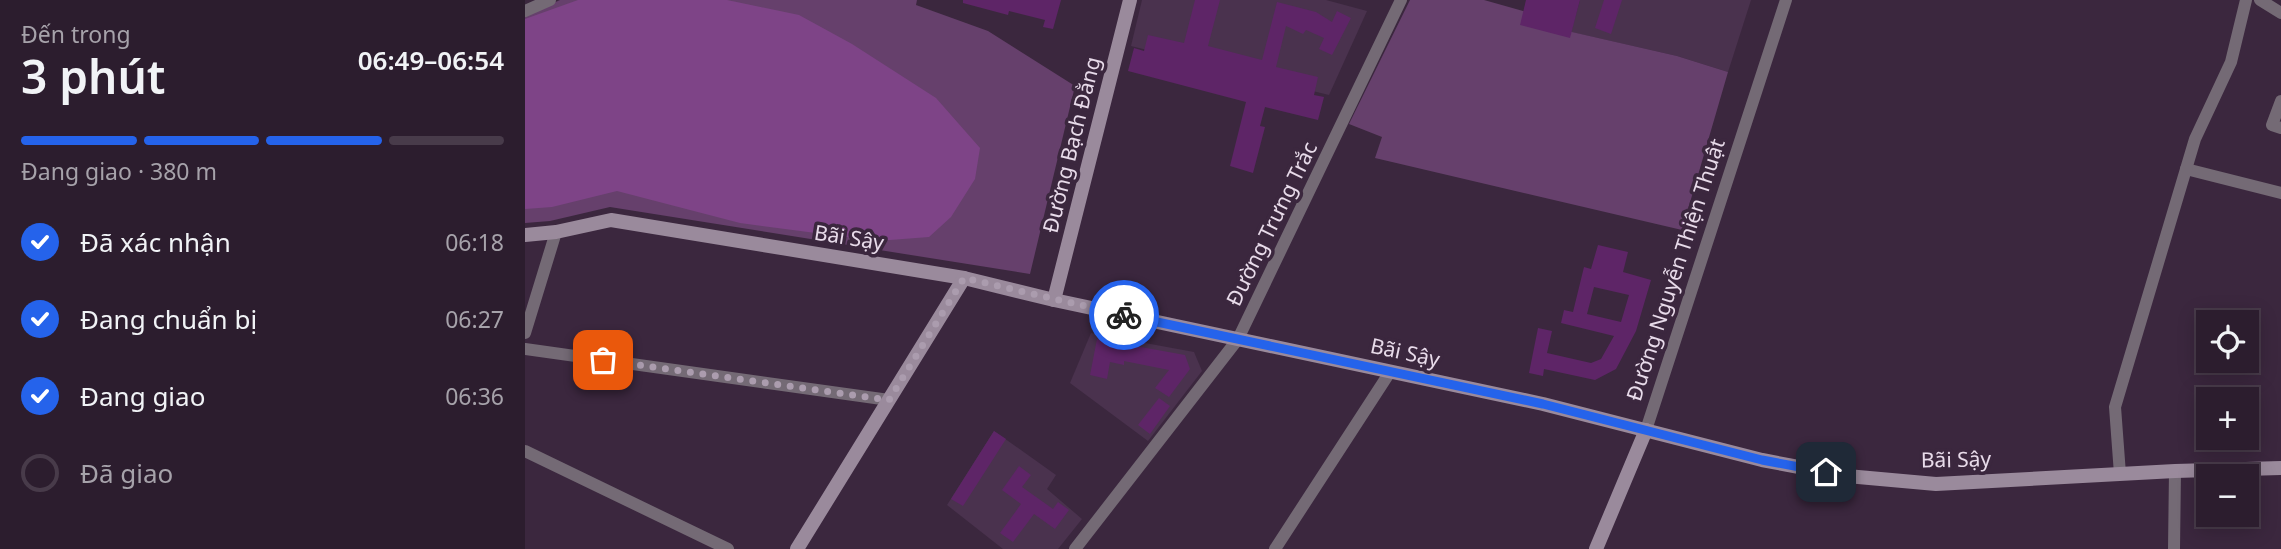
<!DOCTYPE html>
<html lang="vi">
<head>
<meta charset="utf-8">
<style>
	body { margin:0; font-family:"Noto Sans",sans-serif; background:#382a3a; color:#f1f3f6; height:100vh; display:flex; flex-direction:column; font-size:26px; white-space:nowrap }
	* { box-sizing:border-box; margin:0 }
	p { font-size:23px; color:#a6a2aa }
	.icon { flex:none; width:38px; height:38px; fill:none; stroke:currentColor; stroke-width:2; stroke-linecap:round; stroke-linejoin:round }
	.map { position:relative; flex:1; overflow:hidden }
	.side { display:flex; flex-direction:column; background:#2c1d2e; width:525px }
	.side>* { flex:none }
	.tools { position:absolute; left:1671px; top:310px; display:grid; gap:14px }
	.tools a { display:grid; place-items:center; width:63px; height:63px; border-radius:0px; background:#2c1d2e; box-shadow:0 4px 18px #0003,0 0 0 2px #483b4a; font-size:35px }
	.pin { position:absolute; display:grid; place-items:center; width:60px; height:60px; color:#fff; margin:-30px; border-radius:14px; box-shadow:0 4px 10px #0006 }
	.courier { position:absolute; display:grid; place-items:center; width:70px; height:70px; margin:-35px; border:5px solid #2563eb; border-radius:50%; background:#fff; color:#222; box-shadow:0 2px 9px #0007 }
	.summary em { font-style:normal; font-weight:600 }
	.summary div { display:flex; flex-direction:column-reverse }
	.summary { display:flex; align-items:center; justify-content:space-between; height:119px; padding:0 21px }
	h1 { font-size:46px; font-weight:600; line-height:52px }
	.bar { display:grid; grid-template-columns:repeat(4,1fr); gap:10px 7px; align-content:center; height:84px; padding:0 21px }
	.bar i { height:9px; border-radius:5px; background:#483b4a }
	.bar .on { background:#2563eb }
	.bar p { grid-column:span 4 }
	ol { padding:0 21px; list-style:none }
	li { display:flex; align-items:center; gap:21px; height:77px }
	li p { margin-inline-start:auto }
	li .icon { padding:7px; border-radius:50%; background:#2563eb; color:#fff; stroke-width:4 }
	li:last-child { color:#a6a2aa }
	li i { width:38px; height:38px; border:4px solid #483b4a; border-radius:50% }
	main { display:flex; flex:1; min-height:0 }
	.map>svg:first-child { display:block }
	.built { fill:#4a324e }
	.green { fill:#66406c }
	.water { fill:#7e4487 }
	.building { fill:#5e2567; fill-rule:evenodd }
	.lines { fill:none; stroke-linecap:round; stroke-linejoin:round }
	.street { stroke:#746a75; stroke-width:12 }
	.secondary { stroke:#9a8a9c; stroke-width:14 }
	.done { stroke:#ab9cae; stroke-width:7; stroke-dasharray:0 12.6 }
	.route { stroke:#2563eb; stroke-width:9 }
	.labels { text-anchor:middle; stroke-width:7; stroke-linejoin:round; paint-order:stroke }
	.street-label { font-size:21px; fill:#e8dbea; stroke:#3b273e }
</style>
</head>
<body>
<main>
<section class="side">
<div class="summary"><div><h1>3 phút</h1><p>Đến trong</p></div><em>06:49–06:54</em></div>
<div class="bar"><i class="on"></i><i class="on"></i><i class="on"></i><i></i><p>Đang giao · 380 m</p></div>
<ol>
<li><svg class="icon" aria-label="check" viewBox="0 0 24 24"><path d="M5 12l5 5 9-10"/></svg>Đã xác nhận<p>06:18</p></li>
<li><svg class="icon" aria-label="check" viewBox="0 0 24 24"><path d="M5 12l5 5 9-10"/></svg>Đang chuẩn bị<p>06:27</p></li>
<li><svg class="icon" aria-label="check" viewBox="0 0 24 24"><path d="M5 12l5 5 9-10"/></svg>Đang giao<p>06:36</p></li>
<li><i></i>Đã giao</li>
</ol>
</section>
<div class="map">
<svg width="1756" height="549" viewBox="0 0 1756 549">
	<rect width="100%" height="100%" fill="#3b273e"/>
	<g class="built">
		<polygon points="617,0 801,0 842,11 804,95 606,46"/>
		<polygon points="1055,0 1226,0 1203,72 1152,56 1046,32"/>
		<polygon points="566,333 669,352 677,371 623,441 545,383"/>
		<polygon points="469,431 531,475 522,489 557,519 533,549 478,549 422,505"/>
	</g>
	<g class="green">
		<polygon points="35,0 392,0 391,5 463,31 550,86 505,274 85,207 25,221 0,223 0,16"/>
		<polygon points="885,0 959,0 998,11 1047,32 1152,56 1203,72 1157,230 850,158 857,137 824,124"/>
	</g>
	<polygon class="water" points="53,0 202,0 274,15 327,44 411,98 455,148 450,179 426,217 404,237 352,241 215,223 92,191 27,207 0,209 0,19"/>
	<g class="building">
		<polygon points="438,0 536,0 528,29 518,27 520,20 484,11 483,15 438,3"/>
		<polygon points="670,0 695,0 683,46 737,60 752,2 791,12 807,22 812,11 826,18 807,55 794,49 799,38 781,30 778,34 761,26 751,67 793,77 789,95 799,97 793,120 740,107 735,126 740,127 728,173 705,166 721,102 603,71 609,48 619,51 623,35 659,43"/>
		<polygon points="1001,0 1055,0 1045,38 995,25"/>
		<polygon points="1079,0 1097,0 1086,34 1070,28"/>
		<path d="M1073 245 1103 252 1098 272 1126 280 1111 331 1091 369 1070 380 1019 369 1018 376 1004 373 1013 328 1027 331 1022 353 1066 363 1076 359 1089 336 1036 323 1039 310 1048 312 1059 267 1066 269ZM1069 287 1104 295 1096 322 1062 314Z"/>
		<polygon points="572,339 660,355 665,369 644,397 630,388 644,370 599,361 599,365 585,362 582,379 565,375"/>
		<polygon points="634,398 645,406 625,434 613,425"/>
		<polygon points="469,431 481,439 438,506 426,499"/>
		<polygon points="494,466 506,475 497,487 528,509 533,502 544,510 530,529 509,514 488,542 475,533 496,504 477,490"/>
	</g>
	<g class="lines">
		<g class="street">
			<polyline points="1735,0 1756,13"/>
			<polyline points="0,11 25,0"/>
			<polyline points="1756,101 1747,125 1756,128"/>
			<polyline points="1661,169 1756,193"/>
			<polyline points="0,333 31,232"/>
			<polyline points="0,349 364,400"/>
			<polyline points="1121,430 1261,0"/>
			<polyline points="0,451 203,549"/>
			<polyline points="1595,474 1590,407 1670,139 1706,62 1721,0"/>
			<polyline points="550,549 713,339 876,0"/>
			<polyline points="750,549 865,372"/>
			<polyline points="1649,549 1650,471"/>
		</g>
		<g class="secondary">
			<polyline points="0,235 31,232 86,220 439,278 529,300 1018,404 1237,460 1322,476 1411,484 1650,471 1756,468"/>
			<polyline points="529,300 605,0"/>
			<polyline points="272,549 439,278"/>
			<polyline points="1071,549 1121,430"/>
		</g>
	</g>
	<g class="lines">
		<polyline class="done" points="78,360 364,400 439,278 599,315"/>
		<polyline class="route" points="599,315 1018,404 1237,460 1301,472"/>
	</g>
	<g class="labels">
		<g class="street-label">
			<text transform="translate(547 145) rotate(-76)" y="7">Đường Bạch Đằng</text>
			<text transform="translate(747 224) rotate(-64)" y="7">Đường Trưng Trắc</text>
			<text transform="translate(324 238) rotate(9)" y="7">Bãi Sậy</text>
			<text transform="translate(1151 270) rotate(-72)" y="7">Đường Nguyễn Thiện Thuật</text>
			<text transform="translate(880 353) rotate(12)" y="7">Bãi Sậy</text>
			<text transform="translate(1431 460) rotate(-1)" y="7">Bãi Sậy</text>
		</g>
	</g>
</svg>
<div class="tools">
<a><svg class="icon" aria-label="locate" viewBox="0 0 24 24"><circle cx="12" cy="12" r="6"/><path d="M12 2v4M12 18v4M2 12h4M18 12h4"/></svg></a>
<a>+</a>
<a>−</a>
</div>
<div class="pin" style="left:78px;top:360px;background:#ea580c"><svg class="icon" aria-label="bag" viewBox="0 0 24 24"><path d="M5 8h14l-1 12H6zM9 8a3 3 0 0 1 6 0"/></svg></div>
<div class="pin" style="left:1301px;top:472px;background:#1f2937"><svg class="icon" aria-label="home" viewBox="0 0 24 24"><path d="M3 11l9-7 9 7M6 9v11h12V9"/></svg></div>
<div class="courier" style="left:599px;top:315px"><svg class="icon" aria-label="bike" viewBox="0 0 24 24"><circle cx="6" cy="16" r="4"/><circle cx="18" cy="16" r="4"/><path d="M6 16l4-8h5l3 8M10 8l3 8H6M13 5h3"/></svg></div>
</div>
</main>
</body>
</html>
